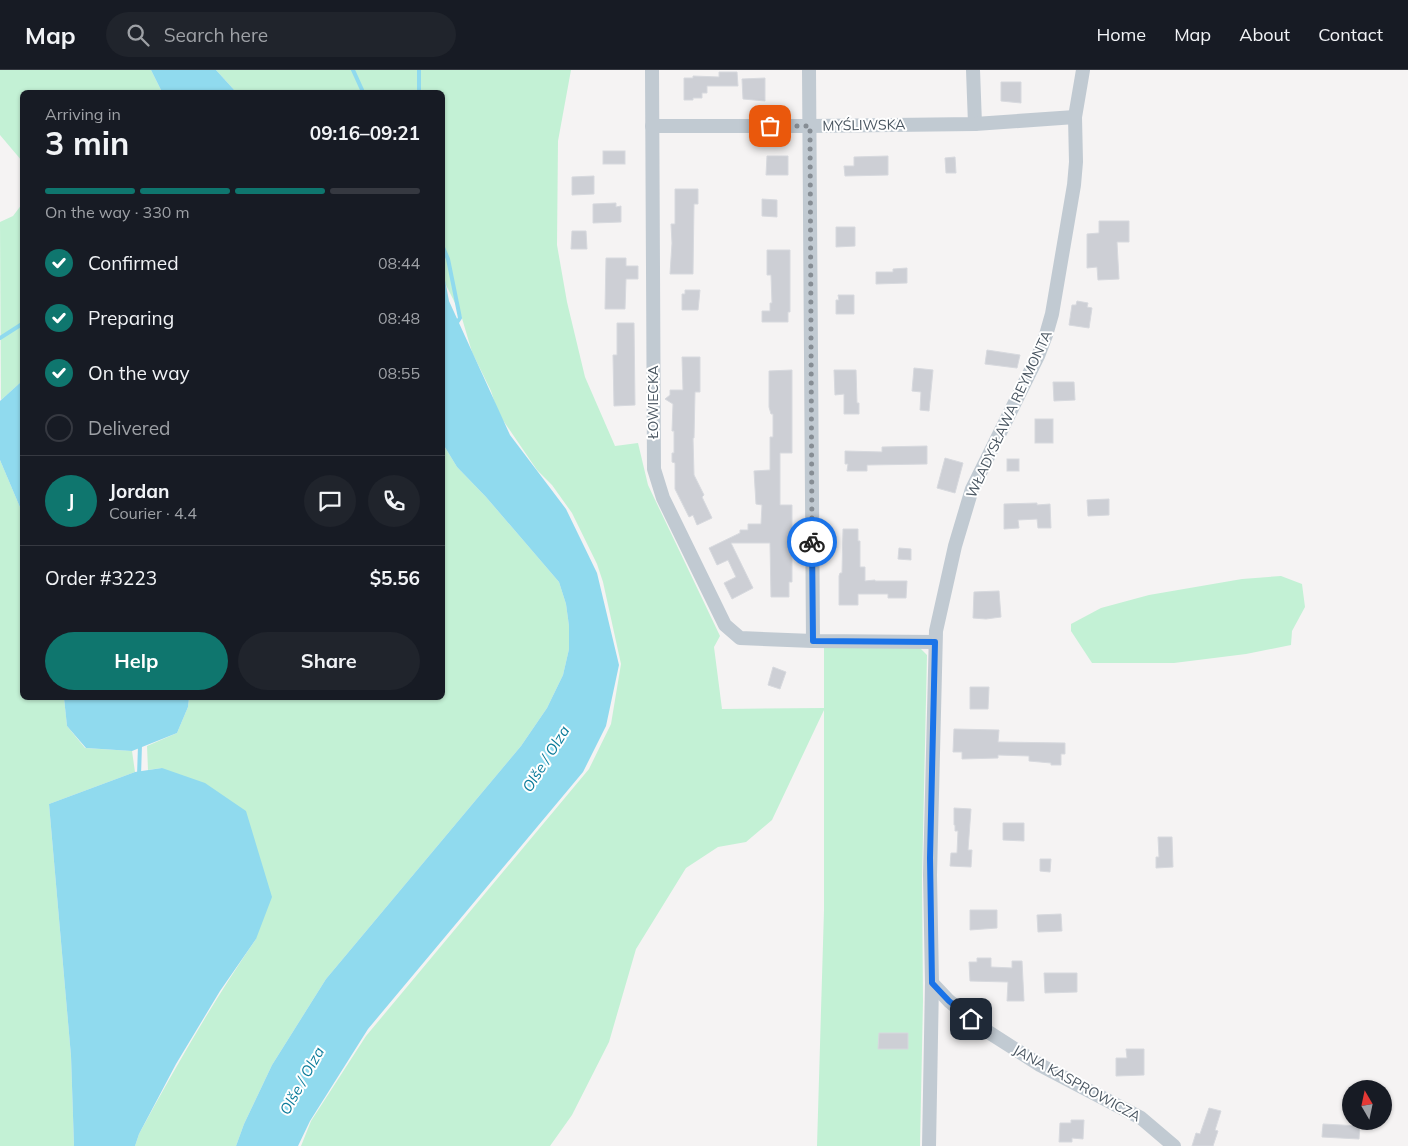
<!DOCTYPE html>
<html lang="en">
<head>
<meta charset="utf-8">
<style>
	body { margin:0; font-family:Mulish,sans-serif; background:#20242c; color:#f1f3f6; height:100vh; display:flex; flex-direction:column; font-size:19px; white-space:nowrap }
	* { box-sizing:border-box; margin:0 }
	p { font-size:16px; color:#9ea1a6 }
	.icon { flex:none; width:28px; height:28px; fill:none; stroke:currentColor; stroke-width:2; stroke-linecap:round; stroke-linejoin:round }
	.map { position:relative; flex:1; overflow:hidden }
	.details { position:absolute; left:20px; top:20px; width:425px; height:610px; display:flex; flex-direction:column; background:#171b24; border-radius:8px; box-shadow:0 1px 4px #0004 }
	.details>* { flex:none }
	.needle { width:32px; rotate:351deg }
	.tools { position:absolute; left:1342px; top:1010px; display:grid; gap:10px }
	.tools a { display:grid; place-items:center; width:50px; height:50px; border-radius:50%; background:#171b24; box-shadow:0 1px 4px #0004; font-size:25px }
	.pin { position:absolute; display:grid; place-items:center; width:42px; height:42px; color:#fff; margin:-21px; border-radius:10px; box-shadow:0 2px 8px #0006 }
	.courier { position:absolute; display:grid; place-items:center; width:50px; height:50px; margin:-25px; border:4px solid #1a73e8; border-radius:50%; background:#fff; color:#222; box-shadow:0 1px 6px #0007 }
	.summary em { font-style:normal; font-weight:700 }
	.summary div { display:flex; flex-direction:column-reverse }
	.summary { display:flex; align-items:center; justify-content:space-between; height:85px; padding:0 25px }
	h1 { font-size:32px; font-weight:700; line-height:38px }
	.bar { display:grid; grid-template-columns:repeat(4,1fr); gap:8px 5px; align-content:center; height:60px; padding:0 25px }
	.bar i { height:6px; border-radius:4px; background:#363941 }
	.bar .active { background:#0f766e }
	.bar p { grid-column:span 4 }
	.line { display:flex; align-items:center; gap:12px; padding:0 25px; border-top:1px solid #363941 }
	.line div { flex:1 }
	.round { display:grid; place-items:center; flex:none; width:52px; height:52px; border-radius:26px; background:#20242c }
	ol { padding:0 25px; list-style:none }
	li { display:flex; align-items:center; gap:15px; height:55px }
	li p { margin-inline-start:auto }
	li .icon { padding:5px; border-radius:50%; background:#0f766e; color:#fff; stroke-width:4 }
	li:last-child { color:#9ea1a6 }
	li i { width:28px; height:28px; border:2px solid #363941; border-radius:50% }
	.button { display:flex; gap:10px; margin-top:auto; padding:10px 25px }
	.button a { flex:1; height:58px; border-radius:30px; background:#0f766e; color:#fff; font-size:20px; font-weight:700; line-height:58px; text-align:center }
	.button a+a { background:#20242c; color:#f1f3f6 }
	header { display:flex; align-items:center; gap:30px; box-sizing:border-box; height:70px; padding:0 25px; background:#171b24; border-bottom:1px solid #363941 }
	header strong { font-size:24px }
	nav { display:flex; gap:28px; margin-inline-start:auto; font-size:18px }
	.search { width:350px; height:45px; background:#20242c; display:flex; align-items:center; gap:12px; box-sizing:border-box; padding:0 18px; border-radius:28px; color:#9ea1a6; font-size:19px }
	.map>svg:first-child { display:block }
	.green { fill:#c3f1d5 }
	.water { fill:#90daee }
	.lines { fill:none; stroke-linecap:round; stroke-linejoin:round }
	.stream { stroke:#90daee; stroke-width:4 }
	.building { fill:#cdcfd5; stroke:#d7d9de }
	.street { stroke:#c1cad2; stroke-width:14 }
	.done { stroke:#868d94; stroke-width:5; stroke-dasharray:0 9 }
	.route { stroke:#1a73e8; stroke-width:6 }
	.labels { text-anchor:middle; stroke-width:4; stroke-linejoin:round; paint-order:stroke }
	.street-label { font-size:14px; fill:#4a5661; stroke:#fff }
	.water-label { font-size:15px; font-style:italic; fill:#0c7c9b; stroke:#fff }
</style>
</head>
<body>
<header>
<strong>Map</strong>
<div class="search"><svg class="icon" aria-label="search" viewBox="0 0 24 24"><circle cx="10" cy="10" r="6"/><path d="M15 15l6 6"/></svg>Search here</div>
<nav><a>Home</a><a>Map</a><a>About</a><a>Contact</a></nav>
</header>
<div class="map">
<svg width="1408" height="1076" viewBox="0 0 1408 1076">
	<rect width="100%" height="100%" fill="#f5f3f3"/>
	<g class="green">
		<polygon points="0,0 151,0 162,22 22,22 22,91 0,65"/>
		<polygon points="216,0 571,0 558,71 557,175 567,232 585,307 615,376 638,373 648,415 720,566 714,577 722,639 824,638 824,578 920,578 927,585 922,809 923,931 920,1076 817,1076 824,840 824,640 772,750 746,772 718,777 686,798 636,879 609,972 572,1045 550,1076 301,1076 311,1051 366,966 589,699 611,654 621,594 603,512 597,494 572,443 552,415 537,400 498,343 491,321 472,282 461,245 444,211 442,22 236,22"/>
		<polygon points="22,134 22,311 1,330 0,152 13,146"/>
		<path d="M443 374 457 397 486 427 559 512 566 534 569 556V579L563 605 547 638 521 676 326 909 272 995 244 1054 236 1076H135L139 1064C176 996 212 933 256 869L162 698 148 700 147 676 177 663 188 637 189 628H442Z"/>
		<polygon points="0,390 22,442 22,628 64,628 67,656 85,678 132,681 135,702 49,734 71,986 74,1076 0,1076"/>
		<polygon points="1281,506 1302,514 1305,537 1292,561 1291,575 1246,584 1174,593 1092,593 1071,561 1071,554 1101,538 1149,525 1242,509"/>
	</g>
	<g class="water">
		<polygon points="151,0 216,0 236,22 162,22"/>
		<polygon points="443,200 449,231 510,365 566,439 597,503 619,595 606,656 583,702 368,959 310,1051 298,1076 236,1076 244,1054 272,995 326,909 521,676 547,638 563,605 569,579 569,556 566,534 559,512 486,427 457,397 443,374"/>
		<polygon points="22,311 22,442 0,390 0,331"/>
		<polygon points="64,628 189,628 188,637 177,663 132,681 86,678 67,656"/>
		<polygon points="162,698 205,713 246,741 272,827 256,869 220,921 176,994 139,1064 135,1076 74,1076 71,986 49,734 135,702"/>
	</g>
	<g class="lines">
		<g class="stream">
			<polyline points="353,0 363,22"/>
			<polyline points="419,0 419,22"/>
			<polyline points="442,175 448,189 460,248 456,254"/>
			<polyline points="0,268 22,254"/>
			<polyline points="139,706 140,675"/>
		</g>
	</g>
	<g class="building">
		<polygon points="719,2 737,2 738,16 707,16 707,23 702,23 702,28 693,28 693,30 684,30 684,8 693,8 693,6 719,7"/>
		<polygon points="765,8 765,31 743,29 742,9"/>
		<polygon points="1001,12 1021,12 1021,33 1001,31"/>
		<rect x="603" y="81" width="22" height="13"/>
		<polygon points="767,86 788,86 788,105 766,105"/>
		<polygon points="888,86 888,105 845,106 844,96 854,96 854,87"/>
		<polygon points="955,87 956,103 946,103 945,88"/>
		<polygon points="594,106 594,124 572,125 572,107"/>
		<polygon points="675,119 698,119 698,134 694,134 693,204 670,204 672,173 671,154 675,154"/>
		<polygon points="762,129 777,130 777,147 762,146"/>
		<polygon points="616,133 616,137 621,136 621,152 593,153 593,134"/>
		<polygon points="1099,151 1129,151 1129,172 1117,172 1119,209 1098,210 1097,197 1087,198 1087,164 1099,163"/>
		<polygon points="836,157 855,157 855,176 836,177"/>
		<polygon points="572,161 586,161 587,179 571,179"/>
		<polygon points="767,180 790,180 790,242 788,242 788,252 762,252 762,241 770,241 770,233 772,233 771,205 767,205"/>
		<polygon points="606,188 626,188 626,196 638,196 638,209 626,209 625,239 605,239"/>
		<polygon points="907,198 907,213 876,214 876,202 893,202 893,199"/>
		<polygon points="685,220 700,220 698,240 682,240 682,224 685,224"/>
		<polygon points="838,225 854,225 854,244 836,244 836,230 839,230"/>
		<polygon points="1077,231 1088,233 1087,237 1092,238 1089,258 1069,255 1072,235 1076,235"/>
		<polygon points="617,253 634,253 635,335 614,336 613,285 617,285"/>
		<polygon points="987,280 1020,285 1017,298 985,294"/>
		<polygon points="682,287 700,287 700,322 695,322 694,368 693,368 694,405 704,425 702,427 712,448 697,455 693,445 689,447 675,419 675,393 672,392 672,383 674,383 674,361 672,361 673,334 665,329 670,325 670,320 683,320"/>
		<polygon points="914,298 933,300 929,341 920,340 921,322 912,321"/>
		<polygon points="792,300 792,383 780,383 780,435 792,435 792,512 789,512 789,527 771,527 770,473 731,473 753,518 732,529 724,513 736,507 728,490 717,495 709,478 740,463 740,460 748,460 748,454 761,454 762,435 756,434 754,401 770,400 770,367 773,367 773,344 771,344 769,337 769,301"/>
		<polygon points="834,300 856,300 857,333 859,333 859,344 844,344 844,324 835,325"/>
		<polygon points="1053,312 1074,312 1075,330 1054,331"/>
		<rect x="1035" y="349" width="18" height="24"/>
		<polygon points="927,376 927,394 867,395 867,401 847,401 848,394 845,394 845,381 882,382 882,377"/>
		<polygon points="945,388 963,393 955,423 937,418"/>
		<rect x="1007" y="389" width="12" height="12"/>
		<polygon points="1109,429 1109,445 1088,446 1087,430"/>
		<polygon points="1037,433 1037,435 1050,434 1051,458 1038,458 1037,449 1018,450 1019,458 1004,459 1004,434"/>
		<polygon points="843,459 858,459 858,471 860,471 860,497 865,497 865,511 875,510 875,511 907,511 906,528 888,528 888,524 858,524 858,535 839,535 839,506 840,503 842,503"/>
		<polygon points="899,478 911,479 911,490 898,489"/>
		<polygon points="999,521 1001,547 986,549 973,548 974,522"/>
		<polygon points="773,597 786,602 780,619 768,615"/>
		<polygon points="970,617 989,617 988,639 970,639"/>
		<polygon points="954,659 999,660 998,672 1065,673 1065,684 1061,684 1061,695 1051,695 1051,693 1029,691 1029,686 998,685 998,688 962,689 962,682 953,682"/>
		<polygon points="954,738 971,739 968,780 972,780 971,797 950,796 951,783 957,783 958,761 955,761 955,755 954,755"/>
		<polygon points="1003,753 1024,753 1024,771 1003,770"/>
		<polygon points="1158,767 1172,767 1173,797 1156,798 1156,787 1159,787"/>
		<polygon points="1040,789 1051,789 1050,802 1040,801"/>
		<polygon points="970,840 997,840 997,858 970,860"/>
		<polygon points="1061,844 1062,861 1038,862 1037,845"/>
		<polygon points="977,888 991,888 991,897 1012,898 1012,891 1022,891 1024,931 1007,931 1008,912 970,911 969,892 977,892"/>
		<polygon points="1044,903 1077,903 1077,922 1045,923"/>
		<polygon points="879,963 908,963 908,979 878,979"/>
		<polygon points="1126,979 1144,979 1144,1005 1116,1006 1116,988 1127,988"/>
		<polygon points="1209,1038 1221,1041 1215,1060 1218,1061 1213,1076 1192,1076 1196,1063 1200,1064"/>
		<polygon points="1071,1050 1084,1050 1083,1069 1072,1068 1072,1072 1059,1072 1060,1053 1071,1053"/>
		<polygon points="1323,1054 1360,1056 1359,1069 1322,1067"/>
	</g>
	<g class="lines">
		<g class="street">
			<polyline points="652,0 654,399 663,428 725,555 740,568 813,571 935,572"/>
			<polyline points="809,0 813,571"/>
			<polyline points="973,0 975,54"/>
			<polyline points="652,56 809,56 975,54 1075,47"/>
			<polyline points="932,913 949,931 982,958 1040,995 1141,1048 1174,1076"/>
			<polyline points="929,1076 932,913 930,805 936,561 955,476 972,419 1038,286 1046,265 1052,244 1074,115 1076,92 1075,47 1083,0"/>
		</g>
	</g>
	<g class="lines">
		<polyline class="done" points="770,56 810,56 812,472"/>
		<polyline class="route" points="812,472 813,571 935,572 930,788 932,913 949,931 971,949"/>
	</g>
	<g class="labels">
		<g class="street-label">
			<text transform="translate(864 55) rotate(-1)" y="5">MYŚLIWSKA</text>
			<text transform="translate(653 332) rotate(-90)" y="5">ŁOWIECKA</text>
			<text transform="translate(1009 344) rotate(-65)" y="5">WŁADYSŁAWA REYMONTA</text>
			<text transform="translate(1077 1013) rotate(29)" y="5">JANA KASPROWICZA</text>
		</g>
		<g class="water-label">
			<text transform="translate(546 689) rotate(-58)" y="5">Olše / Olza</text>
			<text transform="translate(302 1011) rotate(-61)" y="5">Olše / Olza</text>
		</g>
	</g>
</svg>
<div class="tools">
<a><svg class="needle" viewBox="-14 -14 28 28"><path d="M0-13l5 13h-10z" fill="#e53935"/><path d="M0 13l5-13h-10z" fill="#9ea1a6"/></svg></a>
</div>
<div class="pin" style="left:770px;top:56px;background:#ea580c"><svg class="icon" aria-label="bag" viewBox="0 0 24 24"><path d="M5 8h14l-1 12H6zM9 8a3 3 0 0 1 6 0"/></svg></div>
<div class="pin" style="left:971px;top:949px;background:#1f2937"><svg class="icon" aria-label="home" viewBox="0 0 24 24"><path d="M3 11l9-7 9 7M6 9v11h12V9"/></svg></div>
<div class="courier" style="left:812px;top:472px"><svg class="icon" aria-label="bike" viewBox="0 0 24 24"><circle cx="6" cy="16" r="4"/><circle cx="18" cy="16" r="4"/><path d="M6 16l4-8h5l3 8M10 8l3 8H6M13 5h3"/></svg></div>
<section class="details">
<div class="summary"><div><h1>3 min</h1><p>Arriving in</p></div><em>09:16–09:21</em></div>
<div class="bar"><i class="active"></i><i class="active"></i><i class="active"></i><i></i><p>On the way · 330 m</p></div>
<ol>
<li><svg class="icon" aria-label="check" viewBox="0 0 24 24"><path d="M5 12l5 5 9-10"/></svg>Confirmed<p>08:44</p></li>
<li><svg class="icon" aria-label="check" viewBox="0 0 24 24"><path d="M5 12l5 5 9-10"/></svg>Preparing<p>08:48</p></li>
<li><svg class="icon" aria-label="check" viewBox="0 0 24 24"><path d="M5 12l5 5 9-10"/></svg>On the way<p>08:55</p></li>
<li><i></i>Delivered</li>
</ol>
<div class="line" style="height:90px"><b class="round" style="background:#0f766e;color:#fff">J</b><div><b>Jordan</b><p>Courier · 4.4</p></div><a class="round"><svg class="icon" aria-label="chat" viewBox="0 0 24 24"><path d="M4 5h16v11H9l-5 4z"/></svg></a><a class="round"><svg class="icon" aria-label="phone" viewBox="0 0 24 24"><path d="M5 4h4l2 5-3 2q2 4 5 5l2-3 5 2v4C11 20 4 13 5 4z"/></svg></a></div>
<div class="line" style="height:65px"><div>Order #3223</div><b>$5.56</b></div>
<div class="button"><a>Help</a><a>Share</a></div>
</section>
</div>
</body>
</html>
